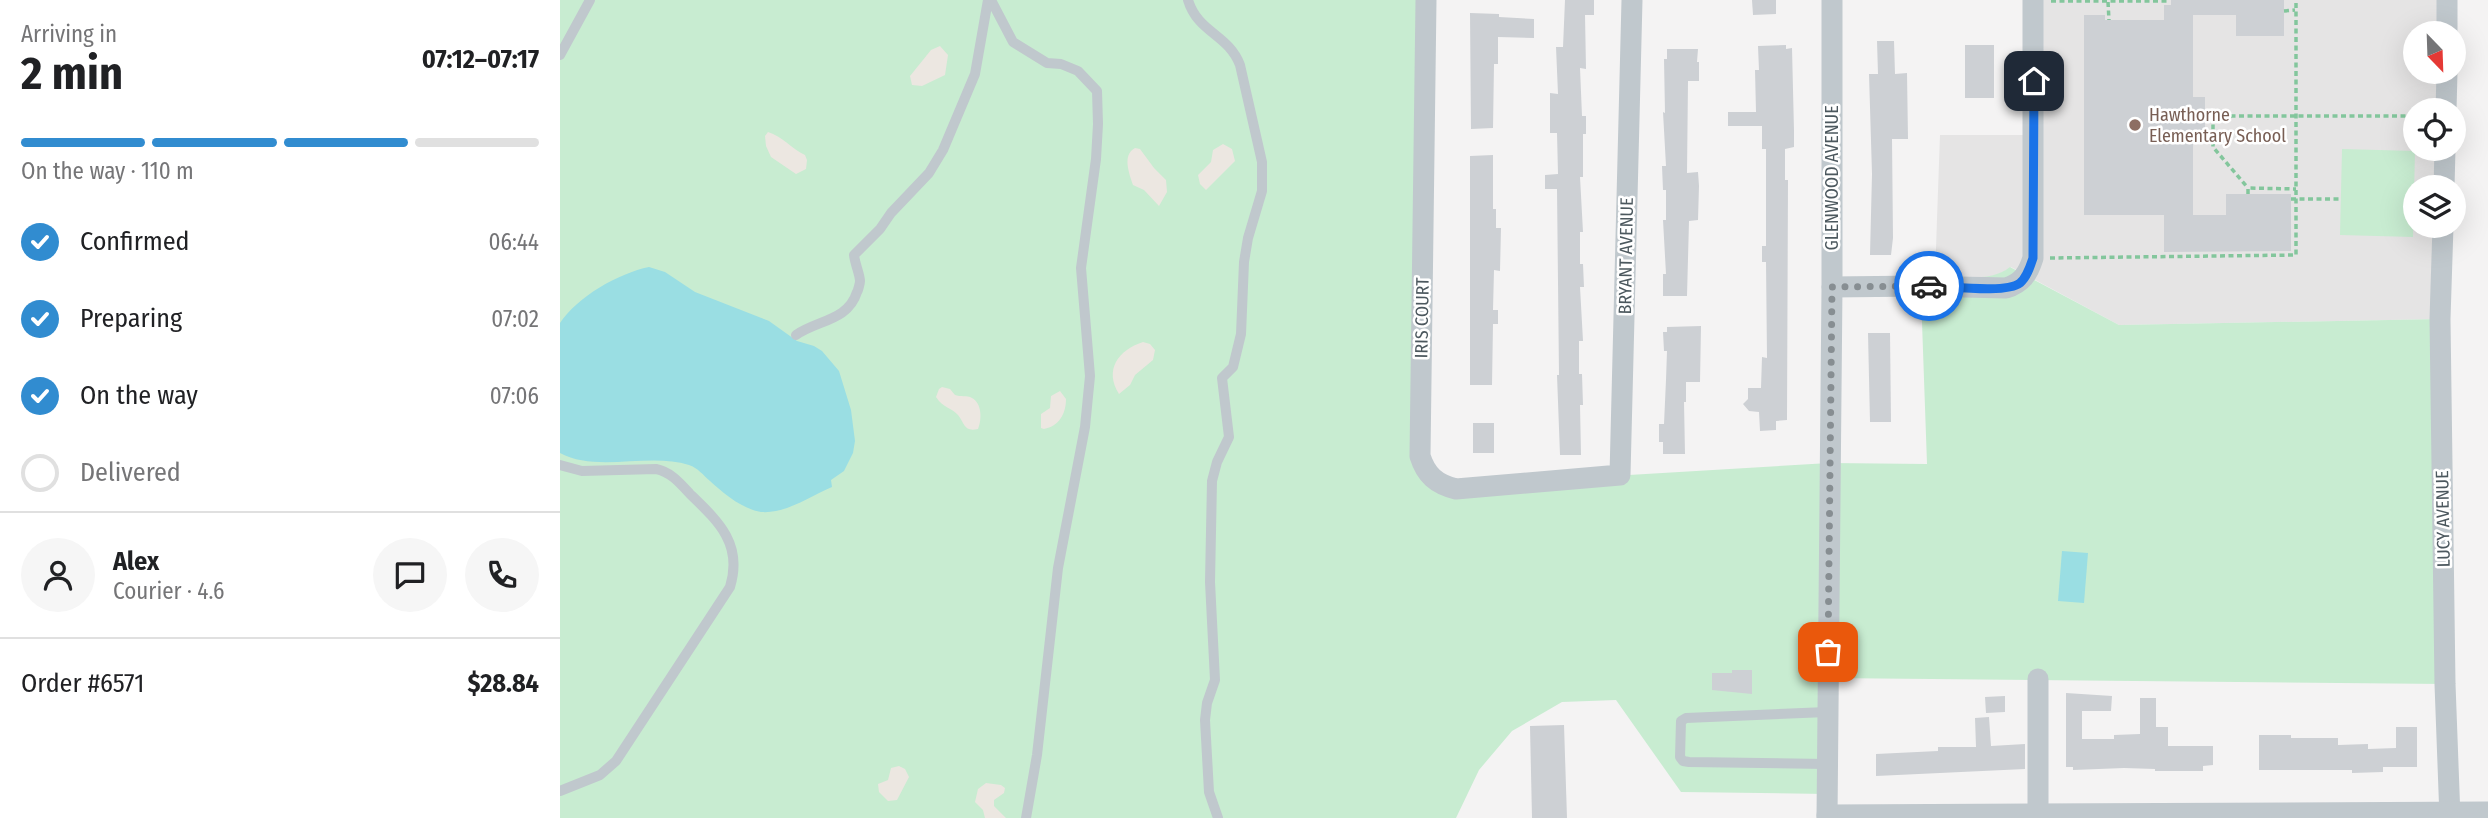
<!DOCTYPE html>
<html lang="en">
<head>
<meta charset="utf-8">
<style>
	body { margin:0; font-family:"Fira Sans Condensed",sans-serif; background:#f6f6f6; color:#202124; height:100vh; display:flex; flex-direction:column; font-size:26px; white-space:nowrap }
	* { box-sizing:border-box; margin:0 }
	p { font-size:23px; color:#757577 }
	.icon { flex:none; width:38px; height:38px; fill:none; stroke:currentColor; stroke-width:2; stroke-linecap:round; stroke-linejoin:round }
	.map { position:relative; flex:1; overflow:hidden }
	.details { display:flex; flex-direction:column; background:#fff; width:560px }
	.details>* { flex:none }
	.needle { width:46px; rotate:157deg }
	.buttons { position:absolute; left:1843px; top:21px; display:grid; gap:14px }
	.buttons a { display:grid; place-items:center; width:63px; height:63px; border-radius:50%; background:#fff; box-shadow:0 7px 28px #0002; font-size:35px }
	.pin { position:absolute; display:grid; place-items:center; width:60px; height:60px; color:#fff; margin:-30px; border-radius:14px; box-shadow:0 4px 10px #0006 }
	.courier { position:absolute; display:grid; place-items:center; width:70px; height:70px; margin:-35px; border:5px solid #1a73e8; border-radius:50%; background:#fff; color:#222; box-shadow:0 2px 9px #0007 }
	.head em { font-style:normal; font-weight:700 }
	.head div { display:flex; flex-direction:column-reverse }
	.head { display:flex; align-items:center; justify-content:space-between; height:119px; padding:0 21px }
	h1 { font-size:46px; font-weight:700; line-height:52px }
	.bar { display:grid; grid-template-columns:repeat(4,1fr); gap:10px 7px; align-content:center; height:84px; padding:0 21px }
	.bar i { height:9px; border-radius:5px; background:#e0e0e0 }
	.bar .selected { background:#318cd0 }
	.bar p { grid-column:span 4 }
	.line { display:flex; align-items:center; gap:18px; padding:0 21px; border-top:2px solid #e0e0e0 }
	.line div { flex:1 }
	.round { display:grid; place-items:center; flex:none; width:74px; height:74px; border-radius:37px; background:#f6f6f6 }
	ol { padding:0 21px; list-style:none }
	li { display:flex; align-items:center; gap:21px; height:77px }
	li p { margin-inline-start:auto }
	li .icon { padding:7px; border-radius:50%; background:#318cd0; color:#fff; stroke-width:4 }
	li:last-child { color:#757577 }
	li i { width:38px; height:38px; border:4px solid #e0e0e0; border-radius:50% }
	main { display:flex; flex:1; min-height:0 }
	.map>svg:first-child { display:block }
	.education { fill:#e5e4e4 }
	.green { fill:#c8ecd1 }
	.sand { fill:#ece7e1 }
	.water { fill:#9adee3 }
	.building { fill:#cdd0d4 }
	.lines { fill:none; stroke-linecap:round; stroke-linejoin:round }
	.path { stroke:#83c69c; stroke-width:3.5; stroke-dasharray:5 3.5; stroke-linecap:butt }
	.service { stroke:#c0c8cd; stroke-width:10 }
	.minor { stroke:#c0c8cd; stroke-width:21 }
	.done { stroke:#878e92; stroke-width:7; stroke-dasharray:0 12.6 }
	.route { stroke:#1a73e8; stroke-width:9 }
	.education-dot { fill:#8d6e63; stroke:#fff; stroke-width:2.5 }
	.labels { text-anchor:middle; stroke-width:5; stroke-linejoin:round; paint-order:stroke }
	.education-label { font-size:18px; fill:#785e54; stroke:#fff; text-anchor:start }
	.street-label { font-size:18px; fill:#4c585e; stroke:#fff }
</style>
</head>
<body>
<main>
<section class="details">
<div class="head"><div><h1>2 min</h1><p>Arriving in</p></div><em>07:12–07:17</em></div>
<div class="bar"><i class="selected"></i><i class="selected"></i><i class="selected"></i><i></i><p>On the way · 110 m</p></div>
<ol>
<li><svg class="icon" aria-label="check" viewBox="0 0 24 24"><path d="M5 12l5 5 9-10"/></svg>Confirmed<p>06:44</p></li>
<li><svg class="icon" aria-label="check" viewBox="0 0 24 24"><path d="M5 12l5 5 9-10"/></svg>Preparing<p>07:02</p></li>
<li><svg class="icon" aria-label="check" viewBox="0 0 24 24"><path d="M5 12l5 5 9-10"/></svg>On the way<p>07:06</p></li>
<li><i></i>Delivered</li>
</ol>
<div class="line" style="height:126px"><a class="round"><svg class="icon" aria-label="person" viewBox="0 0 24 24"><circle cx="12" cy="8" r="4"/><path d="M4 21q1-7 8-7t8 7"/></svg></a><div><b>Alex</b><p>Courier · 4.6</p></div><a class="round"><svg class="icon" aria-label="chat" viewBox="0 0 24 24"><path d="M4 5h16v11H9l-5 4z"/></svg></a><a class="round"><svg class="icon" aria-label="phone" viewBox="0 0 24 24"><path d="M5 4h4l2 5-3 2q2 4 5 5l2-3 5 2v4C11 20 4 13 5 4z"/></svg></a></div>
<div class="line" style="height:91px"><div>Order #6571</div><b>$28.84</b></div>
</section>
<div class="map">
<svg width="1928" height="818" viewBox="0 0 1928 818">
	<rect width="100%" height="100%" fill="#f4f3f3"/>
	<polygon class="education" points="1473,0 1887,0 1887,33 1855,33 1855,72 1887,72 1886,110 1855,110 1855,149 1885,149 1884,187 1855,187 1855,226 1883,226 1880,319 1559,325 1451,267 1444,272 1429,277 1375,276 1380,135 1474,135"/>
	<g class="green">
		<path d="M0 0H866L860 456 883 486 1269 463 1367 464 1361 294 1375 276C1399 276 1430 283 1450 267L1559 325 1880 319 1885 684 1268 678 1267 794 1121 792 1056 700 1002 702 952 731 919 770 896 818H0Z"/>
		<polygon points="1782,149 1855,151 1853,237 1780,235"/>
	</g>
	<g class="sand">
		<polygon points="380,46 388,55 385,75 362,86 352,85 350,76 371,50"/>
		<path d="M208 132C222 136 232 149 245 155L247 160 246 169 236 174 211 157 206 146 205 136Z"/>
		<polygon points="663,144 672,149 675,161 646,190 640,184 638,175 651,162 653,150"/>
		<path d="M575 148 580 149 594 168 606 180 607 192 599 206 584 190 573 185C569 173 562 155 575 148Z"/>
		<path d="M583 342 590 344 595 350 593 360 575 375 570 385 559 394C544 370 558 350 583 342Z"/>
		<path d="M382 387 390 389 395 395C400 397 407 395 412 398 422 403 422 420 418 429 404 432 405 424 398 415 391 407 384 409 376 397L379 389Z"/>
		<path d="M500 391 506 399C506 414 499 426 484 429L481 428V414L490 408 491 396Z"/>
		<polygon points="339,766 345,769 349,777 337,800 328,801 319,792 318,784 328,780 331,768"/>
		<polygon points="426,783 441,785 445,788 444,793 434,800 434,806 446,818 425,818 423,810 415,802 418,789"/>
	</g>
	<g class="water">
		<path d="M89 267 105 272 135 292 209 321 237 341 254 346 262 351 279 371 291 410 295 441 293 453 284 471 271 480 272 487C250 496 226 514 201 512 182 509 163 493 150 481 143 475 138 468 129 465 89 452 37 473 0 453V323C17 297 59 273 89 267Z"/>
		<polygon points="1502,551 1528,553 1524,603 1498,601"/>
	</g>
	<g class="building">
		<polygon points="1005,0 1034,0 1034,15 1025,15 1026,69 1020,68 1022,116 1026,116 1026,134 1023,134 1023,177 1020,177 1023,232 1020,232 1020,264 1023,264 1024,287 1020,287 1023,341 1019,341 1019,374 1022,374 1023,405 1020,405 1021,455 1000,455 997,375 999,375 997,189 985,189 985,175 998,174 997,133 990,133 990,93 998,94 996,47 1003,47"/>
		<polygon points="1192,0 1216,0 1216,14 1193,15"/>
		<polygon points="1611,0 1724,0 1724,36 1676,36 1676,15 1633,15 1633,97 1645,97 1645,137 1633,137 1633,215 1666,215 1666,194 1731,194 1731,251 1604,252 1604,215 1524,215 1524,15 1545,15 1545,20 1604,20 1604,5 1611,5"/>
		<polygon points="910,13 939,14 939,17 974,19 974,38 938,37 938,64 934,64 933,128 911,129"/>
		<polygon points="1317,41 1334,41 1335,74 1347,73 1348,139 1332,139 1333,238 1331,255 1310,255 1312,174 1309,74 1318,74"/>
		<polygon points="1226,45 1226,49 1232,48 1234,131 1234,147 1225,149 1225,180 1228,180 1227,420 1216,421 1216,430 1200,431 1199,412 1189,411 1183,404 1188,399 1188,388 1201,388 1202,357 1207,358 1206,262 1202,262 1202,246 1206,246 1206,149 1202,149 1202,126 1168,126 1168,112 1196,112 1195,70 1199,70 1198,46"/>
		<rect x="1405" y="45" width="29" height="53"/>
		<polygon points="1107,49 1138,49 1137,62 1139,62 1139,81 1128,81 1127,173 1138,172 1139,186 1138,220 1129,221 1127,296 1103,296 1103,274 1106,274 1103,220 1106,220 1106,190 1103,190 1102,166 1106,166 1103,112 1105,113 1104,59 1107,59"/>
		<polygon points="933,155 933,209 936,209 936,228 941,228 940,271 934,270 933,310 938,310 938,324 933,324 932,385 910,385 910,156"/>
		<polygon points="1141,326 1140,382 1126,382 1126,402 1124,402 1125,454 1103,454 1103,442 1099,442 1099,424 1104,424 1106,380 1107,351 1104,351 1103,332 1107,332 1107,327"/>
		<polygon points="1308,333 1330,333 1331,422 1310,422"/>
		<rect x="913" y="423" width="21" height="30"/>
		<polygon points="1172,670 1192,670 1192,694 1152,690 1152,673 1172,673"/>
		<polygon points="1506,693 1552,696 1551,711 1522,711 1522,739 1554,739 1554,735 1580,734 1580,698 1596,698 1596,727 1608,727 1608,746 1653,746 1653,765 1643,766 1643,771 1595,771 1595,769 1564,768 1513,770 1513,767 1506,767"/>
		<polygon points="1445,696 1445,712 1426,713 1425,697"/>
		<polygon points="1429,717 1431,746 1465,744 1465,769 1316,776 1316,754 1378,751 1378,747 1416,747 1415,718"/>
		<polygon points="1004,725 1007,818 972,818 970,726"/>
		<polygon points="1836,727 1857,727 1857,767 1823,767 1823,772 1792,773 1792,770 1699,770 1699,735 1731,735 1731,738 1778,738 1778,745 1808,744 1808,749 1836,748"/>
	</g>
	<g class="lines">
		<g class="path">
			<polyline points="1491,1 1608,1"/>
			<polyline points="1548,2 1549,20"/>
			<polyline points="1724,11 1735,10"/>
			<polyline points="1645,116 1855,116"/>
			<polyline points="1653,116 1653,147 1688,188"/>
			<polyline points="1688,194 1688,188 1736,189"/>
			<polyline points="1731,199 1781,199"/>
			<polyline points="1490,258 1736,255 1736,0"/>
		</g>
		<g class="service">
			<polyline points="431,0 453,42 487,63 501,64 518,71 537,91 538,124 536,159 521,268 530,376 525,427 498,568 477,755 466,818"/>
			<path d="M628 0C638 33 668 34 680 65L702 162V191L688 238 684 262 681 334 673 367 662 378 669 437 657 462 652 481 650 582 655 680 647 703 645 720 649 792 658 818"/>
			<polyline points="0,55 30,0"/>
			<path d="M236 335C257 320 288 321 297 292 298 291 300 283 300 281 300 275 295 264 294 255L320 229 331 213 369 173 383 150 415 74 428 0"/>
			<path d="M0 465 22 471 96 469C111 472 120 483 130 494 159 522 183 544 170 587L56 761 40 775 0 791"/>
			<polyline points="1267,764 1129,762 1123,761 1120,757 1121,721 1126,718 1267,712"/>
		</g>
		<g class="minor">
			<path d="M866 0 860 456C866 475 876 484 896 489L1060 475 1072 0"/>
			<polyline points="1887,33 1887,0"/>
			<polyline points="1886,110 1887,72"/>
			<polyline points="1884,187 1885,149"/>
			<polyline points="1883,226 1880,319 1885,684 1890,818"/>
			<path d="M1272 287 1361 286 1446 288C1462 283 1468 274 1473 258V0"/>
			<polyline points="1267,815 1928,812"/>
			<polyline points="1267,818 1272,287 1272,0"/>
			<polyline points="1478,818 1478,679"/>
		</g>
	</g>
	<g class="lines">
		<polyline class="done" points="1268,652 1272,287 1369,286"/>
		<path class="route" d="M1369 286C1388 286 1446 294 1460 283 1467 277 1470 267 1473 258L1474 81"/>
	</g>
	<circle class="education-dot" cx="1575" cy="125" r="7"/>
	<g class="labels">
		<g class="education-label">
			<text x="1589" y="121">Hawthorne<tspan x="1589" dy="21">Elementary School</tspan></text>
		</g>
		<g class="street-label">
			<text transform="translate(1272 178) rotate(-90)" y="6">GLENWOOD AVENUE</text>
			<text transform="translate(1066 256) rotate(-89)" y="6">BRYANT AVENUE</text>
			<text transform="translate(862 318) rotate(-89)" y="6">IRIS COURT</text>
			<text transform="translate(1883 519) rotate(-91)" y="6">LUCY AVENUE</text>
		</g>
	</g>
</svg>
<div class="buttons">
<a><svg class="needle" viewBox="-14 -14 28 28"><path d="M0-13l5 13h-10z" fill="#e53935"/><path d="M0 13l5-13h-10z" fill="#757577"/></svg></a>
<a><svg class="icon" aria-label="locate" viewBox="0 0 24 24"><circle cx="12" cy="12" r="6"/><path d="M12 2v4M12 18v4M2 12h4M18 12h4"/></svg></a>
<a><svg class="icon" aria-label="layers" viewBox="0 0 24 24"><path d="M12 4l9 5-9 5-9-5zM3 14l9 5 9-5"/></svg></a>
</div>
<div class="pin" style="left:1268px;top:652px;background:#ea580c"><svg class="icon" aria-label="bag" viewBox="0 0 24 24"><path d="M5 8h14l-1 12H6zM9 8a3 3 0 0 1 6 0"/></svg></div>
<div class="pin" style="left:1474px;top:81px;background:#1f2937"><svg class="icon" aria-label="home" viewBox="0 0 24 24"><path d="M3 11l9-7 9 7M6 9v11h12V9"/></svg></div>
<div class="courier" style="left:1369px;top:286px"><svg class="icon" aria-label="car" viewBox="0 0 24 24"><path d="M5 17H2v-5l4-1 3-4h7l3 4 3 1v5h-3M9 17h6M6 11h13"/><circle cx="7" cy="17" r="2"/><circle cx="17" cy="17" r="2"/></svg></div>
</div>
</main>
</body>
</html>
